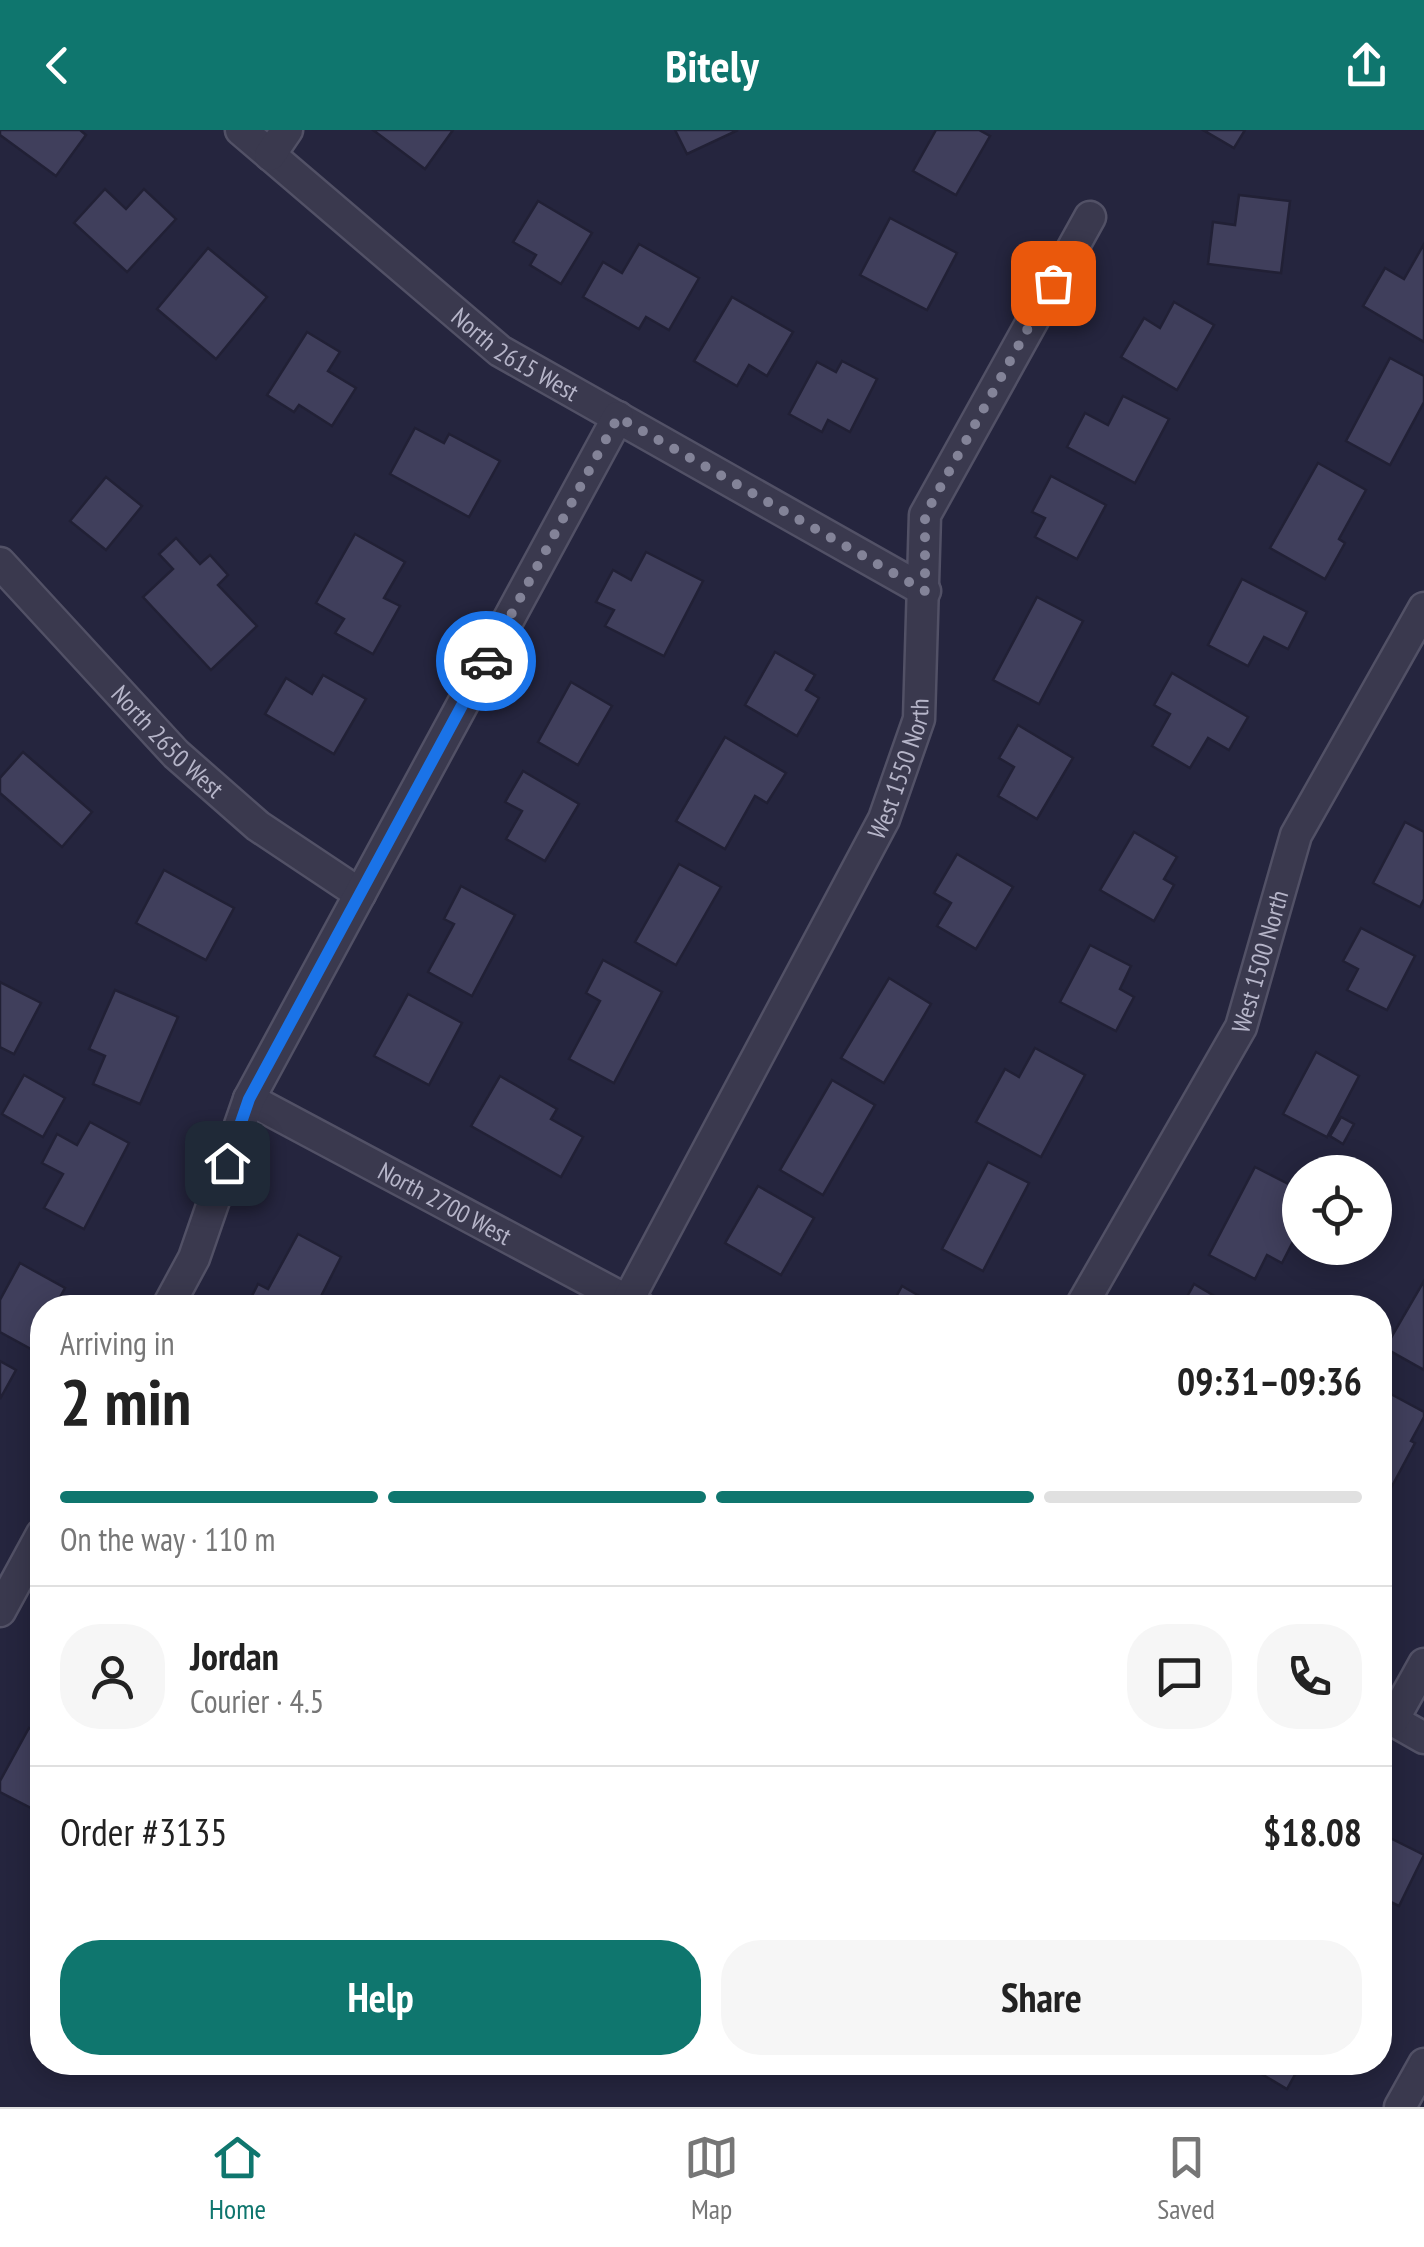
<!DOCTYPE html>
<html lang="en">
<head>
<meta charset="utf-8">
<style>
	body { margin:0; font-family:"PT Sans Narrow",sans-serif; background:#f6f6f6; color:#222; height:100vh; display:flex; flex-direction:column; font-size:38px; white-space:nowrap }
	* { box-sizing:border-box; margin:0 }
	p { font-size:32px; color:#767676 }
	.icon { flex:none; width:55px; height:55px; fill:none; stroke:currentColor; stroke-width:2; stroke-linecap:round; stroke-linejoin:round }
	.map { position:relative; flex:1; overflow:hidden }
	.sheet { position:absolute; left:30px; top:1165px; width:1362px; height:780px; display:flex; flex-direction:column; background:#fff; border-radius:40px; box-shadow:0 5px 25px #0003 }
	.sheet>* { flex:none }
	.fabs { position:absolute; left:1282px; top:1025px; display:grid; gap:20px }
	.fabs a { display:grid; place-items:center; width:110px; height:110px; border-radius:50%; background:#fff; box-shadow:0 5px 25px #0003; font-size:50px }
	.pin { position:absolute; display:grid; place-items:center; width:85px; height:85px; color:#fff; margin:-42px; border-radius:20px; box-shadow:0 5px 15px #0006 }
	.courier { position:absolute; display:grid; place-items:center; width:100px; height:100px; margin:-50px; border:8px solid #1a73e8; border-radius:50%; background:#fff; color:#222; box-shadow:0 2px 12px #0007 }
	.overview em { font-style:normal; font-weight:600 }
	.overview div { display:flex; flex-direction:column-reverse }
	.overview { display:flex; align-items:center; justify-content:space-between; height:170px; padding:0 30px }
	h1 { font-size:65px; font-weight:600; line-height:75px }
	.bar { display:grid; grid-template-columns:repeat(4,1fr); gap:15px 10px; align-content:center; height:120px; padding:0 30px }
	.bar i { height:12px; border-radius:8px; background:#e0e0e0 }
	.bar .active { background:#0f766e }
	.bar p { grid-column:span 4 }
	.line { display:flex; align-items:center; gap:25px; padding:0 30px; border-top:2px solid #e0e0e0 }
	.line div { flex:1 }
	.round { display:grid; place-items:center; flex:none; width:105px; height:105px; border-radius:40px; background:#f6f6f6 }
	.button { display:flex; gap:20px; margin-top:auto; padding:20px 30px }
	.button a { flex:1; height:115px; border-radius:40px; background:#0f766e; color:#fff; font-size:40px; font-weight:600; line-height:115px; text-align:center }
	.button a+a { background:#f6f6f6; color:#222 }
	header { display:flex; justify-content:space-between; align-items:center; height:130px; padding:0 30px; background:#0f766e; color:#fff; font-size:45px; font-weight:600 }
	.menu { display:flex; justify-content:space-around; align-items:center; height:140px; border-top:2px solid #e0e0e0; background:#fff; font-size:28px; color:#767676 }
	.menu a { display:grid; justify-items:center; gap:5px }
	.menu .active { color:#0f766e }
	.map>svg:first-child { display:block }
	.building { fill:#403f5c; stroke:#212035; stroke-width:2.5 }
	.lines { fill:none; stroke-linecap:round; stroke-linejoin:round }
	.minor-casing { stroke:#525166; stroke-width:35 }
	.minor { stroke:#3a394e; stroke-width:30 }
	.done { stroke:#838398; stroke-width:10; stroke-dasharray:0 18 }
	.route { stroke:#1a73e8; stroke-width:12 }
	.labels { text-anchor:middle; stroke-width:9; stroke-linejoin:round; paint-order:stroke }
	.street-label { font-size:25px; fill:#b6b5c9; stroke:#1f1e33 }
</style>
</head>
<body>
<header><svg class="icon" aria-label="back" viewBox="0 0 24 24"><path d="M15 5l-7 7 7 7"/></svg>Bitely<svg class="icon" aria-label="share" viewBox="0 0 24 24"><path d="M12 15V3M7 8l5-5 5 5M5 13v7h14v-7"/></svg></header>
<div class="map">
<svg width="1424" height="1977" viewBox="0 0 1424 1977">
	<rect width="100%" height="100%" fill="#25253e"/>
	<g class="building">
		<polygon points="0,0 80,0 86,5 56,46 0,5"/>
		<polygon points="373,0 453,0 425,39"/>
		<polygon points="675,0 738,0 687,24"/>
		<polygon points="936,0 979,0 990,6 956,65 913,41"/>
		<polygon points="1203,0 1245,0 1234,18"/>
		<polygon points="105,59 126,79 144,59 176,89 127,142 74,93"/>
		<polygon points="1239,65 1290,71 1281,143 1208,134 1213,92 1235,95"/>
		<polygon points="538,71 592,103 561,154 530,135 536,125 513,112"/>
		<polygon points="890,88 957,123 927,180 860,145"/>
		<polygon points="639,114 699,148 669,200 646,187 639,199 583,167 603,132 622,143"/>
		<polygon points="1424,114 1424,212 1363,176 1385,138 1404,149"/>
		<polygon points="208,118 267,167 216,229 157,179"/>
		<polygon points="732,167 793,202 767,246 749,235 737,256 694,231"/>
		<polygon points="1174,172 1214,195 1177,260 1121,227 1144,188 1160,198"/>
		<polygon points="307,202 340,222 328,241 356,258 332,296 299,275 294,282 267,265"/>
		<polygon points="1390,228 1424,246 1424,272 1390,335 1346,311"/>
		<polygon points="842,231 877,249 850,302 828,290 822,302 789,284 817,232 836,242"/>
		<polygon points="1123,266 1169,289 1135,353 1067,317 1085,283 1108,295"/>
		<polygon points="415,298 444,313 449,304 500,331 469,387 390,344"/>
		<polygon points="1318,333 1366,360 1339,409 1345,413 1325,449 1270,418"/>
		<polygon points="1051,346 1106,375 1077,429 1035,407 1045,388 1032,382"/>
		<polygon points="106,347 142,376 106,420 70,391"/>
		<polygon points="355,404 405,432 384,468 400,476 373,524 335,503 344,489 316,473"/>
		<polygon points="176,408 200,434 210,425 228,445 218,455 257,496 211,540 143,467 173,439 159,424"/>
		<polygon points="646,422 703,451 664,526 605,496 614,480 596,472 613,440 631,450"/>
		<polygon points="1242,449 1307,482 1288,519 1264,507 1248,536 1208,515"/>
		<polygon points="1037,467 1083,491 1039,574 993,550"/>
		<polygon points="775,522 815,545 806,560 819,568 797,606 745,575"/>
		<polygon points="1172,543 1248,587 1229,620 1208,608 1190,638 1152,616 1170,584 1154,575"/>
		<polygon points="323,545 366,569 334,624 265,584 286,548 312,564"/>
		<polygon points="571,552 612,576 578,635 538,612"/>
		<polygon points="1018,595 1073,628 1037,689 998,666 1014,637 999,628"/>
		<polygon points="725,607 786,643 767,673 755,666 725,719 676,691"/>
		<polygon points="23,622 92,682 62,717 0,663 0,648"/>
		<polygon points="523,641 579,674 545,731 506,709 522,681 505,672"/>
		<polygon points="1405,692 1424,702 1424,769 1420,777 1373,753"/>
		<polygon points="1134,702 1177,727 1164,749 1174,755 1154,791 1100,760"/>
		<polygon points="957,724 1013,757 976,819 937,796 951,773 934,763"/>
		<polygon points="679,734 721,757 676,835 635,812"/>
		<polygon points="164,740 234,778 206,830 136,793"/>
		<polygon points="461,756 515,785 472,866 428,842 454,794 444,789"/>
		<polygon points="1361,798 1415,826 1387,880 1347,860 1358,839 1343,831"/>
		<polygon points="1090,815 1131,836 1120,859 1134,867 1116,901 1060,872"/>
		<polygon points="603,830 662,862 614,953 569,929 600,871 586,863"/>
		<polygon points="889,848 931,874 884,953 841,928"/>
		<polygon points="0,852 41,873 14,924 0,917"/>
		<polygon points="115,860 178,887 140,974 93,954 105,926 89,919"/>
		<polygon points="408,864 462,893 429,955 374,926"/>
		<polygon points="1035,918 1085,945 1041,1027 976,992 1005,939 1019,947"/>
		<polygon points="1316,922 1359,946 1327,1007 1283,984"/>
		<polygon points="24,945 65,968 43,1007 2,984"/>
		<polygon points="500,946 557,979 551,989 583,1007 561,1047 471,996"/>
		<polygon points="832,950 875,975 823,1065 780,1040"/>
		<polygon points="1341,987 1354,994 1343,1014 1330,1006"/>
		<polygon points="90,992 129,1013 84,1099 44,1078 63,1044 42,1033 57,1004 77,1015"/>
		<polygon points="988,1032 1029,1053 983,1141 942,1119"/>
		<polygon points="1255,1037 1300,1060 1294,1077 1300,1080 1300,1098 1282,1133 1267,1125 1255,1149 1209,1125"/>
		<polygon points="758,1056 814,1088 781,1145 725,1113"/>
		<polygon points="298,1104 341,1127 315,1178 246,1178 258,1154 268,1159"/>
		<polygon points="20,1133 65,1158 54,1178 42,1178 42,1198 31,1219 0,1202 0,1170"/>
		<polygon points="1424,1151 1424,1240 1385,1218"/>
		<polygon points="1194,1154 1235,1178 1181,1178"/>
		<polygon points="902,1156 940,1178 890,1178"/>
		<polygon points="0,1231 16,1240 0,1269"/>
		<polygon points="1387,1262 1424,1282 1424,1287 1411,1311 1415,1313 1384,1371 1380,1368 1380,1275"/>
		<polygon points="29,1598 42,1605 42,1667 35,1680 0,1662 0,1651"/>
		<polygon points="1380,1703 1424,1725 1399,1776 1380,1767"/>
		<polygon points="1265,1932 1302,1932 1287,1959 1260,1943"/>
	</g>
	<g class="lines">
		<defs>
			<g id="minor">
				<path id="s1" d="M241 0 500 221 925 461"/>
				<polyline points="270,25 287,0"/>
				<path id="s2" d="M0 433 176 624 258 696 360 764"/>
				<path id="s3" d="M249 969 641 1178"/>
				<path id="s4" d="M628 1170 884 689 919 589 925 385 1090 87"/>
				<polyline points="167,1178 194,1128 249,969 618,287"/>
				<path id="s5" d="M1080 1178 1241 897 1296 705 1424 478"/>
				<polyline points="0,1481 42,1404"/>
				<polyline points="1380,1583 1424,1608"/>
				<polyline points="1393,1590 1424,1534"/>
				<polyline points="1400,1977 1424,1934"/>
			</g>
		</defs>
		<use href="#minor" class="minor-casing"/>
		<use href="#minor" class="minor"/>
	</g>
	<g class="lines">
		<polyline class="done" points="486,531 618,287 925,461 925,385 1053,153"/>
		<polyline class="route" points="227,1033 249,969 486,531"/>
	</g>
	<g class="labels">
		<g class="street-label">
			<text dy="9" stroke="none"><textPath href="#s1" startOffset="355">North 2615 West</textPath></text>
			<text dy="9" stroke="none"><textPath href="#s2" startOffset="245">North 2650 West</textPath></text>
			<text dy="9" stroke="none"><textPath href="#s4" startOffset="598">West 1550 North</textPath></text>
			<text dy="9" stroke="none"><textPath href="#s5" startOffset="392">West 1500 North</textPath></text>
			<text dy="9" stroke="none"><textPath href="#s3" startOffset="222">North 2700 West</textPath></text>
		</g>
	</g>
</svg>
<div class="fabs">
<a><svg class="icon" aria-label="locate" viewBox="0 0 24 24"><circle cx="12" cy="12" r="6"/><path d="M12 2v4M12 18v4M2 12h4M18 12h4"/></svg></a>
</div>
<div class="pin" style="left:1053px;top:153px;background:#ea580c"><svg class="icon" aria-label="bag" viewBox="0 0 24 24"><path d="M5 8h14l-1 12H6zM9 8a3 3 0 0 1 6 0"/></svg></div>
<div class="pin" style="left:227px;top:1033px;background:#1f2937"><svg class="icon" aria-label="home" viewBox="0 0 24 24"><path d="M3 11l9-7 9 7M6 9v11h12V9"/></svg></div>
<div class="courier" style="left:486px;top:531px"><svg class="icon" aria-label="car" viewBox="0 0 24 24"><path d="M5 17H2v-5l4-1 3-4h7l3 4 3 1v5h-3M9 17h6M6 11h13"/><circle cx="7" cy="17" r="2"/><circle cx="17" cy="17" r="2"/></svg></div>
<section class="sheet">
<div class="overview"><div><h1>2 min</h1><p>Arriving in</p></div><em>09:31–09:36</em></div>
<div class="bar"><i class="active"></i><i class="active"></i><i class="active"></i><i></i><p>On the way · 110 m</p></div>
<div class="line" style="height:180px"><a class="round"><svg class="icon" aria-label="person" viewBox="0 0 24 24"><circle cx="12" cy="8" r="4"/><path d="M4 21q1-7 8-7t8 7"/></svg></a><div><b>Jordan</b><p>Courier · 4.5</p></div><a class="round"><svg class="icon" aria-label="chat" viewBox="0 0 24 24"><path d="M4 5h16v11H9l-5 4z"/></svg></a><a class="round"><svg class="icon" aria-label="phone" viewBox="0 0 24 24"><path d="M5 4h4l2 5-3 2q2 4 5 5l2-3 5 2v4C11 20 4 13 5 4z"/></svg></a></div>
<div class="line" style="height:130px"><div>Order #3135</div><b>$18.08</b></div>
<div class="button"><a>Help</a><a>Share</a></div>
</section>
</div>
<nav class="menu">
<a class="active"><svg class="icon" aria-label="home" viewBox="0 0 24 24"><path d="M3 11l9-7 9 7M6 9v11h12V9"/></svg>Home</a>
<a><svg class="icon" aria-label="map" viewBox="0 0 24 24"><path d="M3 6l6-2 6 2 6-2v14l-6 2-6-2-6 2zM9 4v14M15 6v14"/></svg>Map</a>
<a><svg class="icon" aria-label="saved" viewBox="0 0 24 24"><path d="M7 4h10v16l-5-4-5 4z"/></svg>Saved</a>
</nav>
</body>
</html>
